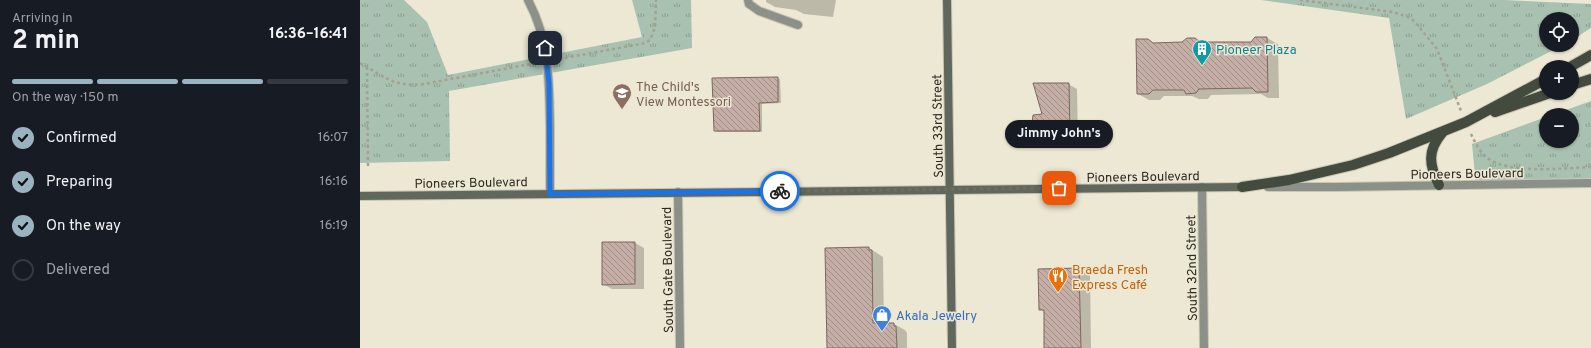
<!DOCTYPE html>
<html lang="en">
<head>
<meta charset="utf-8">
<style>
	body { margin:0; font-family:Overpass,sans-serif; background:#242831; color:#f1f3f6; height:100vh; display:flex; flex-direction:column; font-size:15px; white-space:nowrap }
	* { box-sizing:border-box; margin:0 }
	p { font-size:13px; color:#9ea1a6 }
	.icon { flex:none; width:22px; height:22px; fill:none; stroke:currentColor; stroke-width:2; stroke-linecap:round; stroke-linejoin:round }
	.map { position:relative; flex:1; overflow:hidden }
	.details { display:flex; flex-direction:column; background:#171b24; width:360px }
	.details>* { flex:none }
	.controls { position:absolute; left:1179px; top:12px; display:grid; gap:8px }
	.controls a { display:grid; place-items:center; width:40px; height:40px; border-radius:50%; background:#171b24; box-shadow:0 1px 3px #0004; font-size:20px }
	.pin { position:absolute; display:grid; place-items:center; width:34px; height:34px; color:#fff; margin:-17px; border-radius:8px; box-shadow:0 2px 6px #0006 }
	.courier { position:absolute; display:grid; place-items:center; width:40px; height:40px; margin:-20px; border:3px solid #1a73e8; border-radius:50%; background:#fff; color:#222; box-shadow:0 1px 5px #0007 }
	.bubble { position:absolute; height:28px; border-radius:14px; background:#171b24; box-shadow:0 1px 3px #0004; font-size:13px; font-weight:700; line-height:28px; text-align:center }
	.head em { font-style:normal; font-weight:700 }
	.head div { display:flex; flex-direction:column-reverse }
	.head { display:flex; align-items:center; justify-content:space-between; height:68px; padding:0 12px }
	h1 { font-size:26px; font-weight:700; line-height:30px }
	.bar { display:grid; grid-template-columns:repeat(4,1fr); gap:6px 4px; align-content:center; height:48px; padding:0 12px }
	.bar i { height:5px; border-radius:3px; background:#363941 }
	.bar .current { background:#9ab3c1 }
	.bar p { grid-column:span 4 }
	ol { padding:0 12px; list-style:none }
	li { display:flex; align-items:center; gap:12px; height:44px }
	li p { margin-inline-start:auto }
	li .icon { padding:4px; border-radius:50%; background:#9ab3c1; color:#111; stroke-width:4 }
	li:last-child { color:#9ea1a6 }
	li i { width:22px; height:22px; border:2px solid #363941; border-radius:50% }
	main { display:flex; flex:1; min-height:0 }
	.map>svg:first-child { display:block }
	.park { fill:url(#park-tufts) }
	.shadow { fill:#0003 }
	.building { fill:url(#building-back-hatch); stroke:#7b675f }
	.lines { fill:none; stroke-linecap:round; stroke-linejoin:round }
	.service-casing { stroke:#cac6b3; stroke-width:10 }
	.minor-casing { stroke:#cac6b3; stroke-width:10 }
	.secondary-casing { stroke:#cac6b3; stroke-width:10 }
	.primary-casing { stroke:#cac6b3; stroke-width:12 }
	.path { stroke:#a5a191; stroke-width:2.5; stroke-dasharray:3 3; stroke-linecap:butt }
	.service { stroke:#8b9189; stroke-width:8 }
	.minor { stroke:#8b9189; stroke-width:8 }
	.secondary { stroke:#60685d; stroke-width:8 }
	.primary { stroke:#424b3e; stroke-width:10 }
	.done { stroke:#706c60; stroke-width:4; stroke-dasharray:0 7.2 }
	.route { stroke:#1a73e8; stroke-width:5 }
	.labels { text-anchor:middle; stroke-width:3; stroke-linejoin:round; paint-order:stroke }
	.culture-label { font-size:13px; fill:#0d838f; stroke:#ede8d3; text-anchor:start }
	.education-label { font-size:13px; fill:#785e54; stroke:#ede8d3; text-anchor:start }
	.street-label { font-size:13px; fill:#2c2a22; stroke:#ede8d3 }
	.food-label { font-size:13px; fill:#c56008; stroke:#ede8d3; text-anchor:start }
	.shop-label { font-size:13px; fill:#366cbe; stroke:#ede8d3; text-anchor:start }
</style>
</head>
<body>
<main>
<section class="details">
<div class="head"><div><h1>2 min</h1><p>Arriving in</p></div><em>16:36–16:41</em></div>
<div class="bar"><i class="current"></i><i class="current"></i><i class="current"></i><i></i><p>On the way · 150 m</p></div>
<ol>
<li><svg class="icon" aria-label="check" viewBox="0 0 24 24"><path d="M5 12l5 5 9-10"/></svg>Confirmed<p>16:07</p></li>
<li><svg class="icon" aria-label="check" viewBox="0 0 24 24"><path d="M5 12l5 5 9-10"/></svg>Preparing<p>16:16</p></li>
<li><svg class="icon" aria-label="check" viewBox="0 0 24 24"><path d="M5 12l5 5 9-10"/></svg>On the way<p>16:19</p></li>
<li><i></i>Delivered</li>
</ol>
</section>
<div class="map">
<svg width="1231" height="348" viewBox="0 0 1231 348">
	<defs>
		<pattern id="park-tufts" width="24" height="20" patternUnits="userSpaceOnUse"><rect width="24" height="20" fill="#a9c1b0"/><path d="M3 7l-1-3M5 7V3M7 7l1-3M15 17l-1-3M17 17v-4M19 17l1-3" fill="none" stroke="#8a9d8f"/></pattern>
		<pattern id="building-back-hatch" width="6" height="6" patternUnits="userSpaceOnUse"><rect width="6" height="6" fill="#c5aea6"/><path d="M-1 5l2 2M0 0l6 6M5-1l2 2" fill="none" stroke="#a08e87"/></pattern>
	</defs>
	<rect width="100%" height="100%" fill="#ede8d3"/>
	<g class="park">
		<polygon points="0,0 44,0 67,22 88,75 282,37 272,0 331,0 332,48 89,91 90,161 0,163"/>
		<polygon points="901,0 1144,0 1231,4 1231,28 1212,40 1212,19 1186,19 1186,45 1203,45 1127,84 1046,119 1029,18"/>
		<polygon points="1231,101 1231,183 1116,185 1112,144 1186,117 1186,141 1212,141 1212,115 1192,115"/>
	</g>
	<g class="shadow">
		<polygon points="406,0 476,0 473,17 444,14 436,10 415,7 406,2"/>
		<polygon points="907,38 918,44 919,98 908,98 901,94 851,95 848,99 839,99 832,96 804,96 800,100 789,100 778,94 795,44 823,43 835,39 842,43 892,43"/>
		<polygon points="417,78 420,79 421,103 402,104 402,132 358,132 355,131"/>
		<polygon points="708,84 717,89 718,143 681,144 672,139"/>
		<polygon points="275,243 284,248 284,289 252,289 243,284"/>
		<polygon points="509,248 523,257 524,324 534,324 545,330 547,333 547,348 468,348"/>
		<polygon points="719,269 730,275 731,348 685,348 685,312 680,309"/>
	</g>
	<g class="building">
		<polygon points="895,37 907,37 908,92 896,92 892,88 839,89 836,93 826,94 824,90 793,90 789,94 777,94 776,39 788,39 793,43 822,42 827,38 835,38 840,42 891,42"/>
		<polygon points="418,77 418,102 399,103 400,131 354,131 352,78"/>
		<polygon points="673,83 709,83 710,138 670,139 673,115 682,114"/>
		<polygon points="242,242 275,242 275,284 242,285"/>
		<polygon points="509,247 509,250 512,250 513,323 534,323 534,326 536,326 537,348 467,348 465,248"/>
		<polygon points="719,268 721,348 684,348 684,310 679,310 678,269"/>
	</g>
	<g class="lines">
		<defs>
			<polyline id="service" points="388,0 389,4 399,11 438,25"/>
			<g id="minor">
				<path d="M168 0C190 41 189 81 190 126 190 149 190 171 190 194"/>
				<polyline points="842,187 844,348"/>
				<polyline points="908,187 978,187 1231,183"/>
				<polyline points="318,192 320,348"/>
			</g>
			<g id="secondary">
				<polyline points="587,0 592,348"/>
				<polyline points="0,196 882,187"/>
			</g>
			<g id="primary">
				<polyline points="1210,67 1231,55"/>
				<polyline points="1212,85 1231,79"/>
				<polyline points="1135,112 1190,93"/>
				<path d="M1079 185C1069 165 1067 151 1082 133"/>
				<polyline points="882,187 929,180 993,165 1029,153 1106,122 1186,79"/>
			</g>
		</defs>
		<use href="#service" class="service-casing"/>
		<use href="#minor" class="minor-casing"/>
		<use href="#secondary" class="secondary-casing"/>
		<use href="#primary" class="primary-casing"/>
		<g class="path">
			<polyline points="940,0 1033,12 1048,17 1055,22 1077,49 1101,111"/>
			<path d="M199 59 286 43C298 34 295 14 296 0"/>
			<path d="M0 63C25 77 33 87 64 84L176 63"/>
			<polyline points="7,67 8,167"/>
			<path d="M1111 134C1115 142 1119 151 1126 157 1148 175 1203 168 1231 167"/>
		</g>
		<use href="#service" class="service"/>
		<use href="#minor" class="minor"/>
		<use href="#secondary" class="secondary"/>
		<use href="#primary" class="primary"/>
	</g>
	<g class="lines">
		<polyline class="done" points="420,191 699,188"/>
		<polyline class="route" points="185,48 189,83 190,194 420,191"/>
	</g>
	<defs>
		<symbol id="building-pin" viewBox="-11 -11 22 30"><path d="M0 17L-7.5 6A9.5 9.5 0 1 1 7.5 6Z" fill="#0f9aa8" stroke="#ede8d3"/><path d="M-4-6H4V6H1V3H-1V6H-4ZM-2.5-4.3h1.7v1.8h-1.7ZM.8-4.3h1.7v1.8H.8ZM-2.5-1h1.7V.8h-1.7ZM.8-1h1.7V.8H.8Z" fill="#fff"/></symbol>
		<symbol id="school-pin" viewBox="-11 -11 22 30"><path d="M0 17L-7.5 6A9.5 9.5 0 1 1 7.5 6Z" fill="#8d6e63" stroke="#ede8d3"/><path d="M0-5L7-2L0 1L-7-2ZM-4 1L0 2.5L4 1V4Q0 6-4 4Z" fill="#fff"/></symbol>
		<symbol id="restaurant-pin" viewBox="-11 -11 22 30"><path d="M0 17L-7.5 6A9.5 9.5 0 1 1 7.5 6Z" fill="#e8710a" stroke="#ede8d3"/><path d="M-5-6h1v4h1v-4h1v4h1v-4h1v5L-1.5 .5V6h-2V.5L-5-1ZM5-6V6H3V1.5H1.5Q1.5-4 5-6Z" fill="#fff"/></symbol>
		<symbol id="shop-pin" viewBox="-11 -11 22 30"><path d="M0 17L-7.5 6A9.5 9.5 0 1 1 7.5 6Z" fill="#3f7fe0" stroke="#ede8d3"/><path d="M-5-2.5h2.3a2.7 3.5 0 0 1 5.4 0H5L5.5 6h-11ZM-1.5-2.5h3a1.5 2.3 0 0 0-3 0Z" fill="#fff"/></symbol>
	</defs>
	<g fill-rule="evenodd">
		<use href="#building-pin" x="831" y="38" width="22" height="30"/>
		<use href="#school-pin" x="251" y="82" width="22" height="30"/>
		<use href="#restaurant-pin" x="687" y="265" width="22" height="30"/>
		<use href="#shop-pin" x="511" y="304" width="22" height="30"/>
	</g>
	<g class="labels">
		<g class="culture-label">
			<text x="856" y="54">Pioneer Plaza</text>
		</g>
		<g class="education-label">
			<text x="276" y="91">The Child's<tspan x="276" dy="15">View Montessori</tspan></text>
		</g>
		<g class="street-label">
			<text transform="translate(577 126) rotate(-91)" y="5">South 33rd Street</text>
			<text transform="translate(1107 173) rotate(-1)" y="5">Pioneers Boulevard</text>
			<text transform="translate(783 176) rotate(-1)" y="5">Pioneers Boulevard</text>
			<text transform="translate(111 182) rotate(-1)" y="5">Pioneers Boulevard</text>
			<text transform="translate(831 268) rotate(-91)" y="5">South 32nd Street</text>
			<text transform="translate(307 270) rotate(-91)" y="5">South Gate Boulevard</text>
		</g>
		<g class="food-label">
			<text x="712" y="274">Braeda Fresh<tspan x="712" dy="15">Express Café</tspan></text>
		</g>
		<g class="shop-label">
			<text x="536" y="320">Akala Jewelry</text>
		</g>
	</g>
</svg>
<div class="controls">
<a><svg class="icon" aria-label="locate" viewBox="0 0 24 24"><circle cx="12" cy="12" r="6"/><path d="M12 2v4M12 18v4M2 12h4M18 12h4"/></svg></a>
<a>+</a>
<a>−</a>
</div>
<div class="pin" style="left:699px;top:188px;background:#ea580c"><svg class="icon" aria-label="bag" viewBox="0 0 24 24"><path d="M5 8h14l-1 12H6zM9 8a3 3 0 0 1 6 0"/></svg></div>
<div class="pin" style="left:185px;top:48px;background:#1f2937"><svg class="icon" aria-label="home" viewBox="0 0 24 24"><path d="M3 11l9-7 9 7M6 9v11h12V9"/></svg></div>
<div class="courier" style="left:420px;top:191px"><svg class="icon" aria-label="bike" viewBox="0 0 24 24"><circle cx="6" cy="16" r="4"/><circle cx="18" cy="16" r="4"/><path d="M6 16l4-8h5l3 8M10 8l3 8H6M13 5h3"/></svg></div>
<div class="bubble" style="left:645px;top:120px;width:108px">Jimmy John's</div>
</div>
</main>
</body>
</html>
